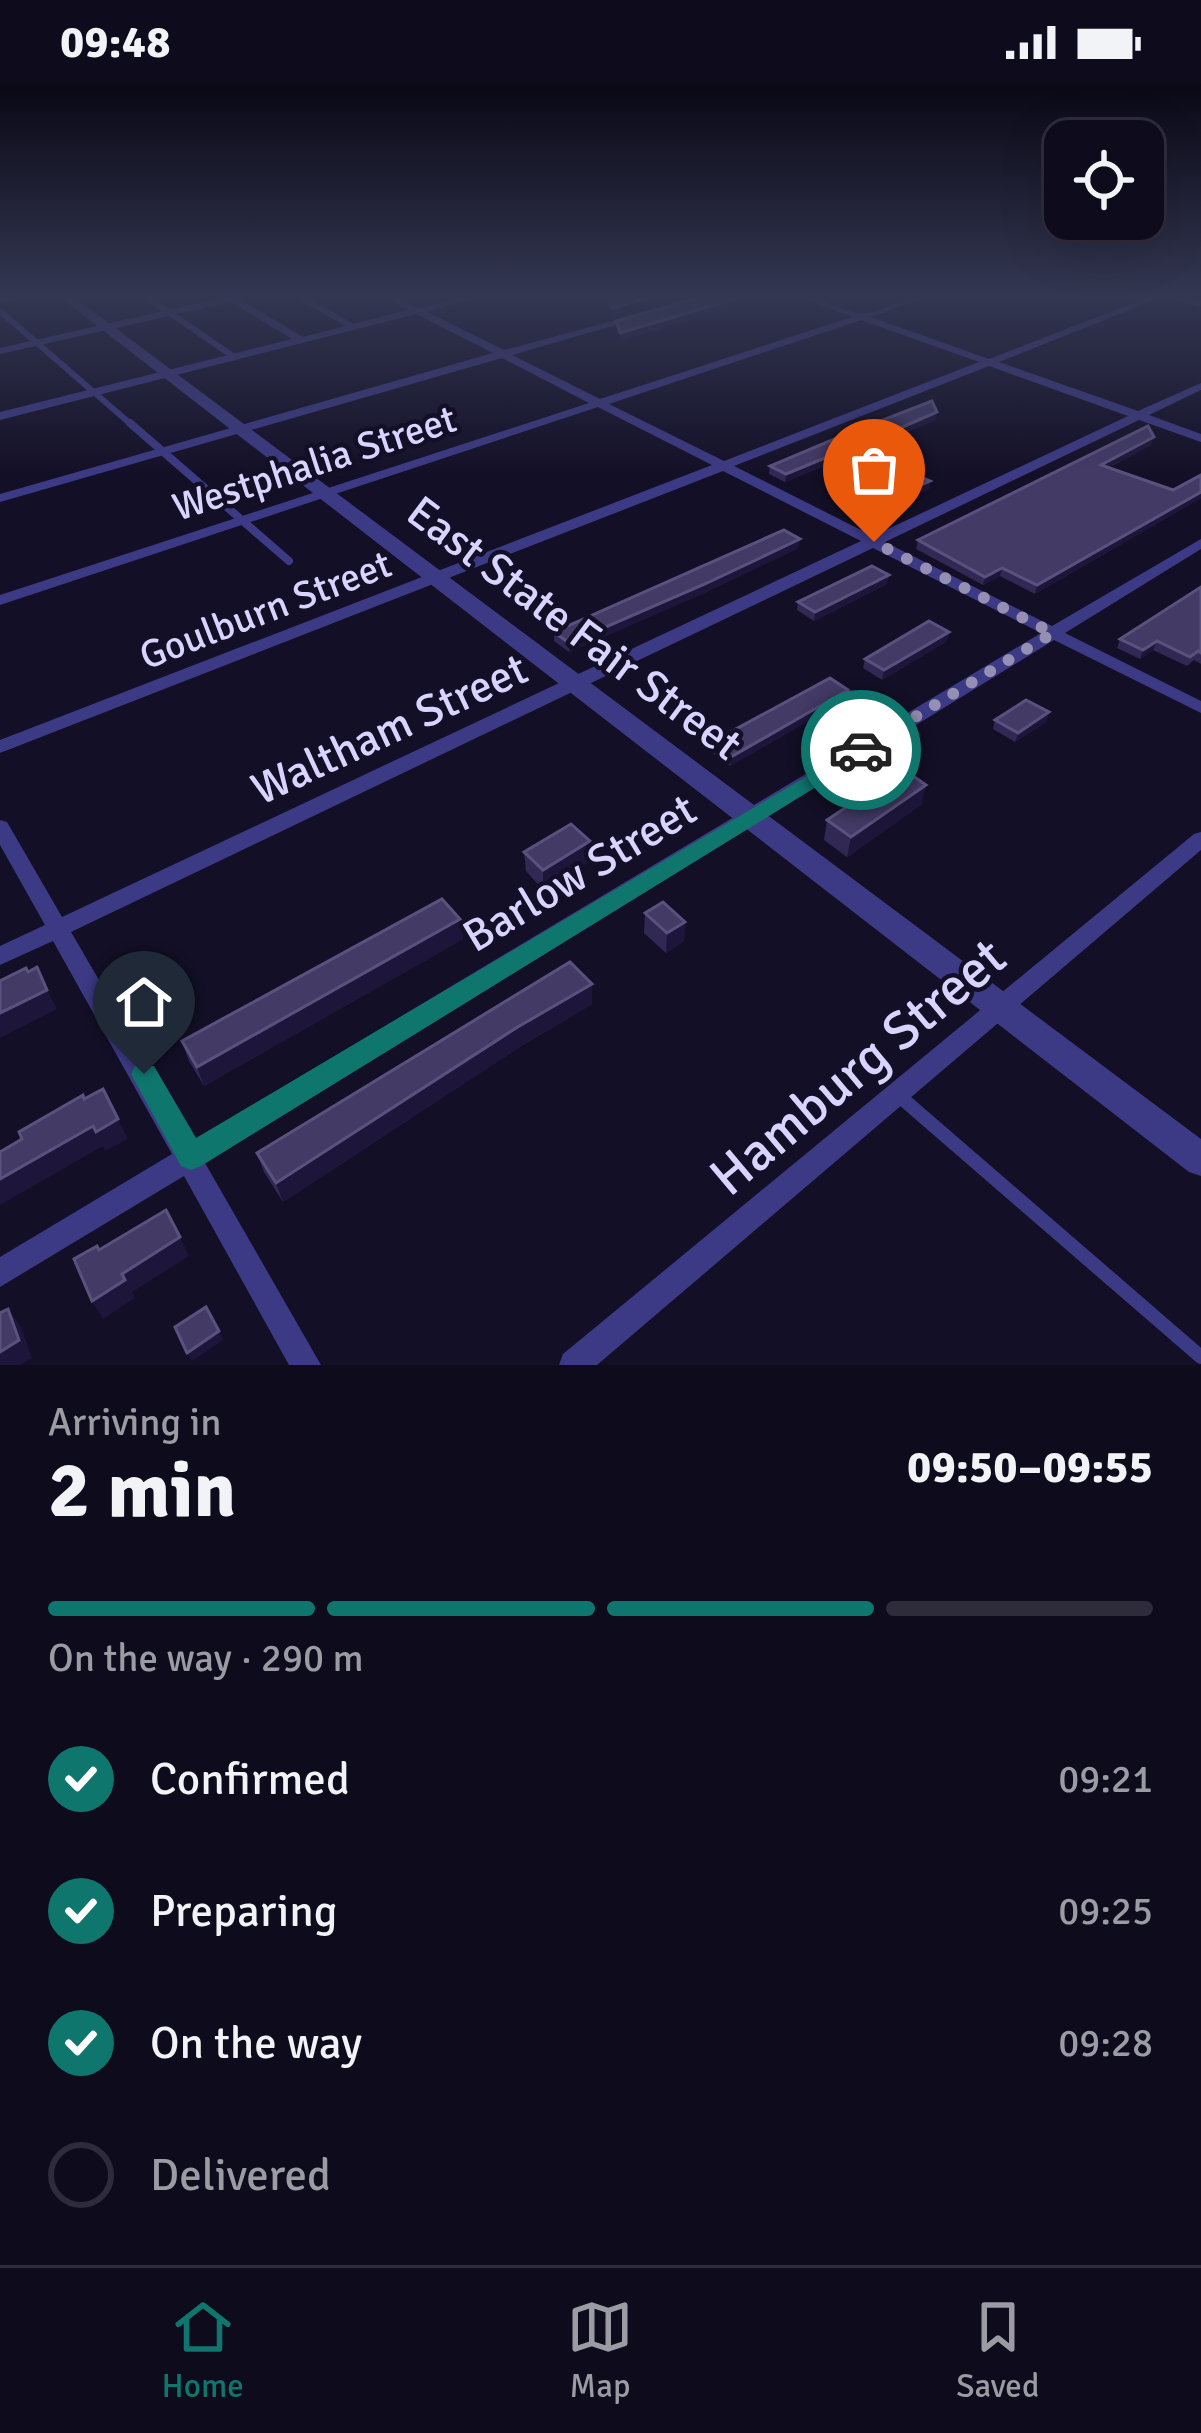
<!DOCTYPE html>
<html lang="en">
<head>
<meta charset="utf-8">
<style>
	body { margin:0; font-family:Signika,sans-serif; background:#171425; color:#f1f3f6; height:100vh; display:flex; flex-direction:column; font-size:45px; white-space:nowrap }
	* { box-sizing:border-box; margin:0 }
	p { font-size:39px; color:#9b9ba3 }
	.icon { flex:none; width:66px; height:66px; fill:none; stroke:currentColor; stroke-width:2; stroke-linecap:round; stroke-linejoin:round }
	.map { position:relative; height:1281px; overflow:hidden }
	.drawer { display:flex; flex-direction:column; background:#0e0b1c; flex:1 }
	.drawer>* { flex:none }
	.controls { position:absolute; left:1044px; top:36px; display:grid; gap:24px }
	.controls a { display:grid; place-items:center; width:120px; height:120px; border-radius:24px; background:#0e0b1c; box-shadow:0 12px 48px #0002,0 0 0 3px #2e2b3b; font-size:60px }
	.pin { position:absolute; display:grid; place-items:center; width:102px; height:102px; color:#fff; margin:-123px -51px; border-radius:50% 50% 50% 0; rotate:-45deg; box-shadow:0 0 12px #0007 }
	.pin .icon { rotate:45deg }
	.courier { position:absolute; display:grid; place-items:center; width:120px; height:120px; margin:-60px; border:9px solid #0f766e; border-radius:50%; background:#fff; color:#222; box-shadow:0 3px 15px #0007 }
	.headline em { font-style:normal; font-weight:700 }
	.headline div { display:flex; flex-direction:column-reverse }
	.headline { display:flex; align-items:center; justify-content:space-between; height:204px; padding:0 48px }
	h1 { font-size:78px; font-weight:700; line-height:90px }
	.bar { display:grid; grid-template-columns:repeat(4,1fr); gap:18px 12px; align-content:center; height:144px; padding:0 48px }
	.bar i { height:15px; border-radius:9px; background:#2e2b3b }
	.bar .current { background:#0f766e }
	.bar p { grid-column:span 4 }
	ol { padding:0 48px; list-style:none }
	li { display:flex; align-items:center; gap:36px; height:132px }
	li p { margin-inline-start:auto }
	li .icon { padding:12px; border-radius:50%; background:#0f766e; color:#fff; stroke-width:4 }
	li:last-child { color:#9b9ba3 }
	li i { width:66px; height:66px; border:6px solid #2e2b3b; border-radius:50% }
	.status { display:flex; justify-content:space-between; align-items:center; height:84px; padding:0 60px; background:#0e0b1c; direction:ltr }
	.status svg { height:33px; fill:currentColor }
	.tabs { display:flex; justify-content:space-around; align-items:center; height:168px; border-top:3px solid #2e2b3b; background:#0e0b1c; font-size:33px; color:#9b9ba3 }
	.tabs a { display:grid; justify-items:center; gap:6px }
	.tabs .current { color:#0f766e }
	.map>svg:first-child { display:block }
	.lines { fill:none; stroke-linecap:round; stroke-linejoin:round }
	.service-far2 { stroke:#3d3a85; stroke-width:6 }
	.service-far1 { stroke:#3d3a85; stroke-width:8 }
	.service { stroke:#3d3a85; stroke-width:14 }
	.minor { fill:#3d3a85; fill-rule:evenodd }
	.tertiary { fill:#3d3a85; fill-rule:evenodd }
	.wall { fill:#312854 }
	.shaded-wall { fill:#1d163a }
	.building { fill:#433a66; stroke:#5a527e; stroke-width:3 }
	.route { fill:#0f766e }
	.done { stroke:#948fb3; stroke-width:12; stroke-dasharray:0 21.6 }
	.labels { text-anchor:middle; stroke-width:9; stroke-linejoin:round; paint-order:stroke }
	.far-street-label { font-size:39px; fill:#d9d4ff; stroke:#130f26 }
	.street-label { font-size:45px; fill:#d9d4ff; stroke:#130f26 }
	.near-street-label { font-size:54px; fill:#d9d4ff; stroke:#130f26 }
</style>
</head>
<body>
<div class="status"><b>09:48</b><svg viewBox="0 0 49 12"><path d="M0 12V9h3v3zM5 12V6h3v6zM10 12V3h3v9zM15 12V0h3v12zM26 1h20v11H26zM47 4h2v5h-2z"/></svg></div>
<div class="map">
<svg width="1201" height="1281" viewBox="0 0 1201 1281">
	<rect width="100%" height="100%" fill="#130f26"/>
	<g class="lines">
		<g class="service-far2">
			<polyline points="147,213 234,273"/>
			<polyline points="300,213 353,243"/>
			<polyline points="0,227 133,342"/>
		</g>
		<polyline class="service-far1" points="130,339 289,477"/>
		<polyline class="service" points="897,1010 1201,1273"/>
		<g class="minor">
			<polygon points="0,213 23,213 0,219"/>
			<path d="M225 213H246L241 216 303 253 408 226 385 213H397L419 224 463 213H478L427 228 504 266 643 229V233L512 271 600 315 852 233 801 213C823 213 839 226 859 229 878 231 904 213 927 213L871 233 989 275 1149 213H1162L999 278 1138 327 1201 299V306L1149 331 1201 350V358L1139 336 885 458 1052 542 1201 455V465L1065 549 1201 617V629L1054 556 205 1079 321 1281H289L184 1092 0 1203V1173L172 1070 53 857 0 881V862L45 841 0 761V736L7 738 62 833 861 457 723 387 0 669V656L712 381 598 323 0 521V511L589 319 502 274 0 418V410L493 269 416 230 0 336V328L292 255 231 218 0 270V264ZM861 236 979 278 724 377 609 320ZM989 282 1128 332 873 452 734 382ZM873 464 1041 549 193 1057 71 848Z"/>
			<polygon points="1169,213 1201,217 1201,223 1171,215"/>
			<polygon points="1201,748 1201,766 597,1281 559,1281 563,1270 1194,750"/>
		</g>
		<polygon class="tertiary" points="60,213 74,213 1201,1055 1201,1092 1189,1088"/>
	</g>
	<g class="wall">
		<polygon points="935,336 897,352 893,351 892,354 785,398 769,390 770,382 880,340 880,337"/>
		<polygon points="1151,361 1108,384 1173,406 1201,391 1201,414 1035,510 1000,492 983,501 916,465 918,456"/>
		<polygon points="930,397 929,405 906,416 904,415 903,418 863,437 847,429 848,420 890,403 891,400"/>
		<polygon points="799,464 704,509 569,568 554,557 554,548"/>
		<polygon points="887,500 814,537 797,526 798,518"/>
		<polygon points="1201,503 1201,580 1194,576 1187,582 1153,566 1140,575 1117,564 1120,555"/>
		<polygon points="947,557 882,596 863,584 865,575"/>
		<polygon points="848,606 847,615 730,682 711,668 712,658"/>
		<polygon points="1049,628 1046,638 1015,658 993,645 995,636"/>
		<polygon points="922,720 847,773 824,756 827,736"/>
		<polygon points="524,768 590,777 543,806 526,787"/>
		<polygon points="645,829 685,838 684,857 666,869 644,849"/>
		<polygon points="460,835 463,855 204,1002 189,977 182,957"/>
		<polygon points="592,900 592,920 518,964 283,1118 264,1088 257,1069"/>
	</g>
	<g class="shaded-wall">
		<polygon points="652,213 678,213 612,231 612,224"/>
		<polygon points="742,213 766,213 620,257 620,249"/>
		<polygon points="937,328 935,336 897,352 898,345"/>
		<polygon points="893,346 892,354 785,398 786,390"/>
		<polygon points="1154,353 1151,361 1098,389 1101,381"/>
		<polygon points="930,397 929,405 906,416 907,407"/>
		<polygon points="1201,408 1201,414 1035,510 1037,501"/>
		<polygon points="904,410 903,418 863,437 864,428"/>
		<polygon points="800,455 799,464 704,509 569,568 569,559"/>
		<polygon points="1002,484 1000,492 983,501 985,493"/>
		<polygon points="889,491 887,500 814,537 815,528"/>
		<polygon points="949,548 947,557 882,596 884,586"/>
		<polygon points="1157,557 1153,566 1140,575 1143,566"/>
		<polygon points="848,606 847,615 730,682 731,673"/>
		<polygon points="1049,628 1046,638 1015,658 1018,649"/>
		<polygon points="926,701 922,720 847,773 851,753"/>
		<polygon points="590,757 590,777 543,806 543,786"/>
		<polygon points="460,835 463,855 204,1002 197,983"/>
		<polygon points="685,838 684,857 666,869 667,849"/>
		<polygon points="592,900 592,920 518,964 283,1118 276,1099 516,944"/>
		<polygon points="47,906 57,925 0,954 0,929"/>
		<polygon points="118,1035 128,1055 105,1067 103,1062 0,1121 0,1095 93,1042"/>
		<polygon points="180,1153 189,1172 132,1208 135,1214 103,1235 92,1217 122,1190"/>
		<polygon points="8,1225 21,1243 32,1274 20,1281 0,1281 0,1268"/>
		<polygon points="219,1247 223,1256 192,1277 187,1269"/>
	</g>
	<g class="building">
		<polygon points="609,213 652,213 612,224"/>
		<polygon points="700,213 742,213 620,249 616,237"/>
		<polygon points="932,317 937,328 898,345 880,337"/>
		<polygon points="875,338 893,346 786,390 770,382"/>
		<polygon points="1148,342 1154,353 1101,381 1173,406 1201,391 1201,408 1037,501 1002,484 985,493 918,456"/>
		<polygon points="914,390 930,397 907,407 891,400"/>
		<polygon points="888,402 904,410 864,428 848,420"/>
		<polygon points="784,446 800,455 705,500 569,559 554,548"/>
		<polygon points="872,482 889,491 815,528 798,518"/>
		<polygon points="1201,503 1201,569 1198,567 1190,573 1157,557 1143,566 1120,555"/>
		<polygon points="929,537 949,548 884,586 865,575"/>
		<polygon points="830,594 848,606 731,673 712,658"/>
		<polygon points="1026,616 1049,628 1018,649 995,636"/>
		<polygon points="903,685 926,701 851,753 827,736"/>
		<polygon points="571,740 590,757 543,786 524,768"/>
		<polygon points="442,815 460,835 197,983 182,957"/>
		<polygon points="663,818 685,838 667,849 645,829"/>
		<polygon points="570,878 592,900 516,944 276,1099 257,1069"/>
		<polygon points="37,883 47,906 0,929 0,897 26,884 28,888"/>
		<polygon points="103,1005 118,1035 96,1048 93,1042 0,1095 0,1068 22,1055 19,1048 83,1011 84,1015"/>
		<polygon points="166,1126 180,1153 122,1190 125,1196 92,1217 74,1175 97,1162 99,1166"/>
		<polygon points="206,1223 219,1247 187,1269 175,1243"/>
		<polygon points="8,1225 19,1256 0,1268 0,1229"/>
	</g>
	<linearGradient id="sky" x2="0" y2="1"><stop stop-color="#0a0815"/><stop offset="0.54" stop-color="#333752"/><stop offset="1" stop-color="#333752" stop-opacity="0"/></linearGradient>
	<rect width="1201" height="392" fill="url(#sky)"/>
	<polygon class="route" points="861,660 871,666 868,671 201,1082 191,1086 181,1082 131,990 135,982 154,982 196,1054"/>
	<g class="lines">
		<polyline class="done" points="861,666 1053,549 874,458"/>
	</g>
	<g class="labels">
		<g class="far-street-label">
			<text transform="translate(314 378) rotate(-18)" y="14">Westphalia Street</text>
			<text transform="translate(265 525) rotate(-21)" y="14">Goulburn Street</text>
		</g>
		<g class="street-label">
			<text transform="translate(575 543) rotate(37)" y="16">East State Fair Street</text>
			<text transform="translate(389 644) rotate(-25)" y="16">Waltham Street</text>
			<text transform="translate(579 788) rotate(-31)" y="16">Barlow Street</text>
		</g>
		<g class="near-street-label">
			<text transform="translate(857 982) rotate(-40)" y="19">Hamburg Street</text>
		</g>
	</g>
</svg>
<div class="controls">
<a><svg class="icon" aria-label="locate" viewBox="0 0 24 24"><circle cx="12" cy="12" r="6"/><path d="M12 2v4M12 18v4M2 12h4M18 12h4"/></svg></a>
</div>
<div class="pin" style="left:874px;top:458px;background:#ea580c"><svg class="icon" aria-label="bag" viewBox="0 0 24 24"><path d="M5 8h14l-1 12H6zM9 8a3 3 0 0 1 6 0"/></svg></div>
<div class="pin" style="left:144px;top:990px;background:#1f2937"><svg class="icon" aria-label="home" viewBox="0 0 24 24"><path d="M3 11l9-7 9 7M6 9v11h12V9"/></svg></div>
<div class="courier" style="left:861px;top:666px"><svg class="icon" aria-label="car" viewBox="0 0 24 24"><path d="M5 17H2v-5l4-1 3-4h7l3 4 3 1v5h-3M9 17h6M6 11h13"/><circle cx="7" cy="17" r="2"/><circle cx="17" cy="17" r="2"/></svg></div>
</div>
<section class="drawer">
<div class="headline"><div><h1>2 min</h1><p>Arriving in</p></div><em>09:50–09:55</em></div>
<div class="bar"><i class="current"></i><i class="current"></i><i class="current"></i><i></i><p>On the way · 290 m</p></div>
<ol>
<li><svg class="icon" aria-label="check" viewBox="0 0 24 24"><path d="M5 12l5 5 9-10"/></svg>Confirmed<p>09:21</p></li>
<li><svg class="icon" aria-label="check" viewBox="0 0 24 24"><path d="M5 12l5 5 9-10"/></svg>Preparing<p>09:25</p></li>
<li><svg class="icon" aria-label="check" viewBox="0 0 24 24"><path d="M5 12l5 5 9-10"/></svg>On the way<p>09:28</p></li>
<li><i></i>Delivered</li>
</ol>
</section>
<nav class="tabs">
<a class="current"><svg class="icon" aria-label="home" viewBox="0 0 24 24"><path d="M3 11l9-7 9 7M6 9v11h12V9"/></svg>Home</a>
<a><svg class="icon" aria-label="map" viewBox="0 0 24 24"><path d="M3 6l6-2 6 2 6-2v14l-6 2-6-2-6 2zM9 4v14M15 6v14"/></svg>Map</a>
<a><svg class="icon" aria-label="saved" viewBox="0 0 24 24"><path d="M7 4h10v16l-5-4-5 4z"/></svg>Saved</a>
</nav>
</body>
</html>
